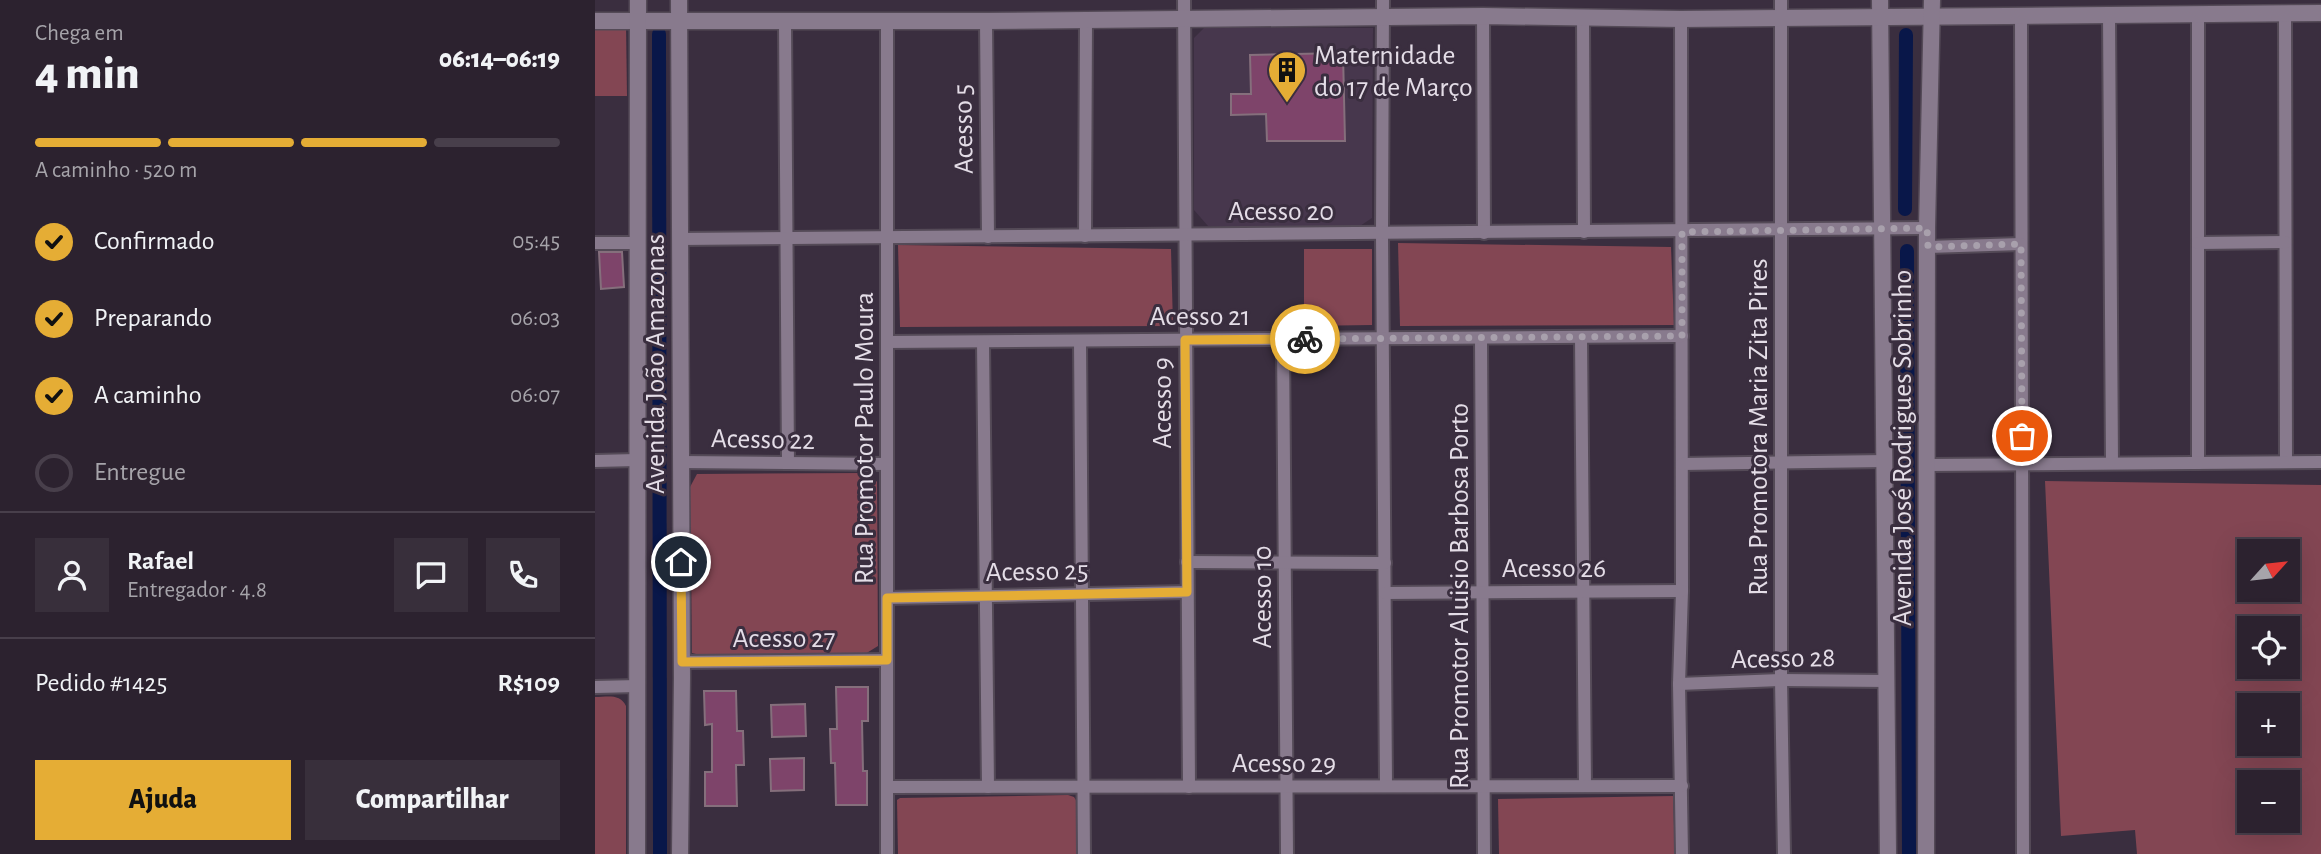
<!DOCTYPE html>
<html lang="pt">
<head>
<meta charset="utf-8">
<style>
	body { margin:0; font-family:"Alegreya Sans",sans-serif; background:#382f3b; color:#f1f3f6; height:100vh; display:flex; flex-direction:column; font-size:26px; white-space:nowrap }
	* { box-sizing:border-box; margin:0 }
	p { font-size:23px; color:#a6a4aa }
	.icon { flex:none; width:38px; height:38px; fill:none; stroke:currentColor; stroke-width:2; stroke-linecap:round; stroke-linejoin:round }
	.map { position:relative; flex:1; overflow:hidden }
	.panel { display:flex; flex-direction:column; background:#2c222f; width:595px }
	.panel>* { flex:none }
	.needle { width:46px; rotate:63deg }
	.buttons { position:absolute; left:1642px; top:539px; display:grid; gap:14px }
	.buttons a { display:grid; place-items:center; width:63px; height:63px; border-radius:0px; background:#2c222f; box-shadow:0 7px 28px #0002,0 0 0 2px #483f4b; font-size:35px }
	.pin { position:absolute; display:grid; place-items:center; width:60px; height:60px; color:#fff; margin:-30px; border:4px solid #fff; border-radius:50%; box-shadow:0 2px 7px #0007 }
	.courier { position:absolute; display:grid; place-items:center; width:70px; height:70px; margin:-35px; border:5px solid #e5ad35; border-radius:50%; background:#fff; color:#222; box-shadow:0 2px 9px #0007 }
	.overview em { font-style:normal; font-weight:800 }
	.overview div { display:flex; flex-direction:column-reverse }
	.overview { display:flex; align-items:center; justify-content:space-between; height:119px; padding:0 35px }
	h1 { font-size:46px; font-weight:800; line-height:52px }
	.bar { display:grid; grid-template-columns:repeat(4,1fr); gap:10px 7px; align-content:center; height:84px; padding:0 35px }
	.bar i { height:9px; border-radius:5px; background:#483f4b }
	.bar .selected { background:#e5ad35 }
	.bar p { grid-column:span 4 }
	.line { display:flex; align-items:center; gap:18px; padding:0 35px; border-top:2px solid #483f4b }
	.line div { flex:1 }
	.round { display:grid; place-items:center; flex:none; width:74px; height:74px; border-radius:0px; background:#382f3b }
	ol { padding:0 35px; list-style:none }
	li { display:flex; align-items:center; gap:21px; height:77px }
	li p { margin-inline-start:auto }
	li .icon { padding:7px; border-radius:50%; background:#e5ad35; color:#111; stroke-width:4 }
	li:last-child { color:#a6a4aa }
	li i { width:38px; height:38px; border:4px solid #483f4b; border-radius:50% }
	.primary-button { display:flex; gap:14px; margin-top:auto; padding:14px 35px }
	.primary-button a { flex:1; height:80px; border-radius:0px; background:#e5ad35; color:#111; font-size:28px; font-weight:800; line-height:80px; text-align:center }
	.primary-button a+a { background:#382f3b; color:#f1f3f6 }
	main { display:flex; flex:1; min-height:0 }
	.map>svg:first-child { display:block }
	.built { fill:#47374d }
	.green { fill:#834653; fill-rule:evenodd }
	.lines { fill:none; stroke-linecap:round; stroke-linejoin:round }
	.canal { stroke:#091749; stroke-width:14 }
	.building { fill:#7e446a; stroke:#856f7c; stroke-width:2 }
	.minor-casing { stroke:#544a57; stroke-width:16 }
	.tertiary-casing { stroke:#544a57; stroke-width:19 }
	.minor { stroke:#887a8d; stroke-width:12 }
	.tertiary { stroke:#887a8d; stroke-width:16 }
	.done { stroke:#a8a0ac; stroke-width:7; stroke-dasharray:0 12.6 }
	.route { stroke:#e5ad35; stroke-width:9 }
	.labels { text-anchor:middle; stroke-width:6; stroke-linejoin:round; paint-order:stroke }
	.poi-label { font-size:28px; fill:#e4dde7; stroke:#3a2e3f; text-anchor:start }
	.street-label { font-size:28px; fill:#e4dde7; stroke:#3a2e3f }
</style>
</head>
<body>
<main>
<section class="panel">
<div class="overview"><div><h1>4 min</h1><p>Chega em</p></div><em>06:14–06:19</em></div>
<div class="bar"><i class="selected"></i><i class="selected"></i><i class="selected"></i><i></i><p>A caminho · 520 m</p></div>
<ol>
<li><svg class="icon" aria-label="check" viewBox="0 0 24 24"><path d="M5 12l5 5 9-10"/></svg>Confirmado<p>05:45</p></li>
<li><svg class="icon" aria-label="check" viewBox="0 0 24 24"><path d="M5 12l5 5 9-10"/></svg>Preparando<p>06:03</p></li>
<li><svg class="icon" aria-label="check" viewBox="0 0 24 24"><path d="M5 12l5 5 9-10"/></svg>A caminho<p>06:07</p></li>
<li><i></i>Entregue</li>
</ol>
<div class="line" style="height:126px"><a class="round"><svg class="icon" aria-label="person" viewBox="0 0 24 24"><circle cx="12" cy="8" r="4"/><path d="M4 21q1-7 8-7t8 7"/></svg></a><div><b>Rafael</b><p>Entregador · 4.8</p></div><a class="round"><svg class="icon" aria-label="chat" viewBox="0 0 24 24"><path d="M4 5h16v11H9l-5 4z"/></svg></a><a class="round"><svg class="icon" aria-label="phone" viewBox="0 0 24 24"><path d="M5 4h4l2 5-3 2q2 4 5 5l2-3 5 2v4C11 20 4 13 5 4z"/></svg></a></div>
<div class="line" style="height:91px"><div>Pedido #1425</div><b>R$109</b></div>
<div class="primary-button"><a>Ajuda</a><a>Compartilhar</a></div>
</section>
<div class="map">
<svg width="1726" height="854" viewBox="0 0 1726 854">
	<rect width="100%" height="100%" fill="#3a2e3f"/>
	<polygon class="built" points="610,27 778,28 777,218 765,226 613,226 599,210 599,38"/>
	<g class="green">
		<polygon points="31,26 32,96 0,96 0,27"/>
		<polygon points="803,243 1076,247 1079,325 805,326"/>
		<polygon points="303,245 576,249 578,326 305,327"/>
		<polygon points="709,249 777,249 777,325 709,326"/>
		<polygon points="269,473 277,476 282,482 283,646 270,654 105,655 97,653 95,487 102,474"/>
		<path d="M1450 481 1726 485V854H1542L1540 830 1466 836ZM1654 551H1692V590H1654ZM1654 628H1692V667H1654ZM1692 705V744H1654V705ZM1692 782V821H1654V782Z"/>
		<path d="M0 697C12 697 25 693 31 706V854H0Z"/>
		<polygon points="473,795 479,797 482,802 482,854 303,854 302,800 305,798"/>
		<polygon points="1078,796 1080,854 904,854 903,799"/>
	</g>
	<g class="lines">
		<g class="canal">
			<polyline points="64,34 65,854"/>
			<polyline points="1310,209 1311,35"/>
			<polyline points="1312,251 1314,854"/>
		</g>
	</g>
	<g class="building">
		<polygon points="748,53 750,141 672,141 671,114 636,115 636,94 656,94 655,55"/>
		<polygon points="4,252 27,252 29,287 6,289"/>
		<polygon points="241,687 273,687 273,721 267,721 268,771 272,771 272,805 241,805 240,763 236,763 235,729 242,729"/>
		<polygon points="109,691 141,691 142,731 148,731 149,765 141,765 142,806 110,806 110,772 117,772 117,724 110,725"/>
		<polygon points="210,704 211,736 177,737 176,705"/>
		<polygon points="209,758 209,790 176,791 175,759"/>
	</g>
	<g class="lines">
		<defs>
			<g id="minor">
				<polyline points="589,0 594,787"/>
				<polyline points="788,0 787,234 791,786"/>
				<polyline points="1186,0 1186,680 1189,854"/>
				<polyline points="1690,13 1691,462"/>
				<polyline points="1603,14 1603,463"/>
				<polyline points="1514,15 1517,463"/>
				<polyline points="888,16 889,233"/>
				<polyline points="1426,16 1428,854"/>
				<polyline points="988,17 989,232"/>
				<polyline points="1086,19 1087,591 1084,684 1087,854"/>
				<polyline points="190,21 193,463"/>
				<polyline points="391,21 393,237"/>
				<polyline points="490,236 491,21"/>
				<polyline points="85,239 1332,228"/>
				<polyline points="0,243 42,243"/>
				<polyline points="1603,243 1690,242"/>
				<polyline points="1333,247 1426,244"/>
				<polyline points="986,337 990,786"/>
				<polyline points="886,338 889,854"/>
				<polyline points="688,339 692,854"/>
				<polyline points="485,341 489,854"/>
				<polyline points="292,342 1087,336"/>
				<polyline points="388,342 393,787"/>
				<polyline points="0,461 42,460"/>
				<polyline points="86,462 292,464"/>
				<polyline points="1087,464 1290,461"/>
				<polyline points="1332,465 1726,462"/>
				<polyline points="592,562 790,563"/>
				<polyline points="790,593 1087,591"/>
				<polyline points="292,598 592,592"/>
				<polyline points="87,662 292,660"/>
				<polyline points="1084,684 1186,680 1292,681"/>
				<polyline points="0,687 43,686"/>
				<polyline points="292,787 1087,786"/>
				<polyline points="292,854 292,22"/>
			</g>
			<g id="tertiary">
				<polyline points="84,0 87,678 85,854"/>
				<polyline points="1285,0 1293,854"/>
				<polyline points="0,21 391,21 888,16 1086,19 1726,13"/>
				<polyline points="42,854 43,0"/>
				<polyline points="1331,854 1332,228 1337,0"/>
			</g>
		</defs>
		<use href="#minor" class="minor-casing"/>
		<use href="#tertiary" class="tertiary-casing"/>
		<use href="#minor" class="minor"/>
		<use href="#tertiary" class="tertiary"/>
	</g>
	<g class="lines">
		<polyline class="done" points="710,339 1087,336 1087,232 1332,228 1333,247 1426,244 1427,436"/>
		<polyline class="route" points="86,562 87,662 292,660 292,598 592,592 590,340 710,339"/>
	</g>
	<defs>
		<symbol id="building-pin" viewBox="-11 -11 22 30"><path d="M0 17L-7.5 6A9.5 9.5 0 1 1 7.5 6Z" fill="#e5ad35" stroke="#3a2e3f"/><path d="M-4-6H4V6H1V3H-1V6H-4ZM-2.5-4.3h1.7v1.8h-1.7ZM.8-4.3h1.7v1.8H.8ZM-2.5-1h1.7V.8h-1.7ZM.8-1h1.7V.8H.8Z" fill="#111"/></symbol>
	</defs>
	<g fill-rule="evenodd">
		<use href="#building-pin" x="670" y="48" width="44" height="60"/>
	</g>
	<g class="labels">
		<g class="poi-label">
			<text x="719" y="64">Maternidade<tspan x="719" dy="32">do 17 de Março</tspan></text>
		</g>
		<g class="street-label">
			<text transform="translate(367 129) rotate(-91)" y="10">Acesso 5</text>
			<text x="686" y="220">Acesso 20</text>
			<text x="605" y="325">Acesso 21</text>
			<text transform="translate(59 364) rotate(-90)" y="10">Avenida João Amazonas</text>
			<text transform="translate(566 403) rotate(-90)" y="10">Acesso 9</text>
			<text transform="translate(1162 427) rotate(-90)" y="10">Rua Promotora Maria Zita Pires</text>
			<text transform="translate(168 438) rotate(1)" y="10">Acesso 22</text>
			<text transform="translate(268 438) rotate(-90)" y="10">Rua Promotor Paulo Moura</text>
			<text transform="translate(1306 448) rotate(-90)" y="10">Avenida José Rodrigues Sobrinho</text>
			<text x="959" y="577">Acesso 26</text>
			<text transform="translate(442 570) rotate(-1)" y="10">Acesso 25</text>
			<text transform="translate(863 596) rotate(-90)" y="10">Rua Promotor Aluisio Barbosa Porto</text>
			<text transform="translate(666 597) rotate(-90)" y="10">Acesso 10</text>
			<text x="189" y="647">Acesso 27</text>
			<text transform="translate(1188 657) rotate(-1)" y="10">Acesso 28</text>
			<text x="689" y="772">Acesso 29</text>
		</g>
	</g>
</svg>
<div class="buttons">
<a><svg class="needle" viewBox="-14 -14 28 28"><path d="M0-13l5 13h-10z" fill="#e53935"/><path d="M0 13l5-13h-10z" fill="#a6a4aa"/></svg></a>
<a><svg class="icon" aria-label="locate" viewBox="0 0 24 24"><circle cx="12" cy="12" r="6"/><path d="M12 2v4M12 18v4M2 12h4M18 12h4"/></svg></a>
<a>+</a>
<a>−</a>
</div>
<div class="pin" style="left:1427px;top:436px;background:#ea580c"><svg class="icon" aria-label="bag" viewBox="0 0 24 24"><path d="M5 8h14l-1 12H6zM9 8a3 3 0 0 1 6 0"/></svg></div>
<div class="pin" style="left:86px;top:562px;background:#1f2937"><svg class="icon" aria-label="home" viewBox="0 0 24 24"><path d="M3 11l9-7 9 7M6 9v11h12V9"/></svg></div>
<div class="courier" style="left:710px;top:339px"><svg class="icon" aria-label="bike" viewBox="0 0 24 24"><circle cx="6" cy="16" r="4"/><circle cx="18" cy="16" r="4"/><path d="M6 16l4-8h5l3 8M10 8l3 8H6M13 5h3"/></svg></div>
</div>
</main>
</body>
</html>
